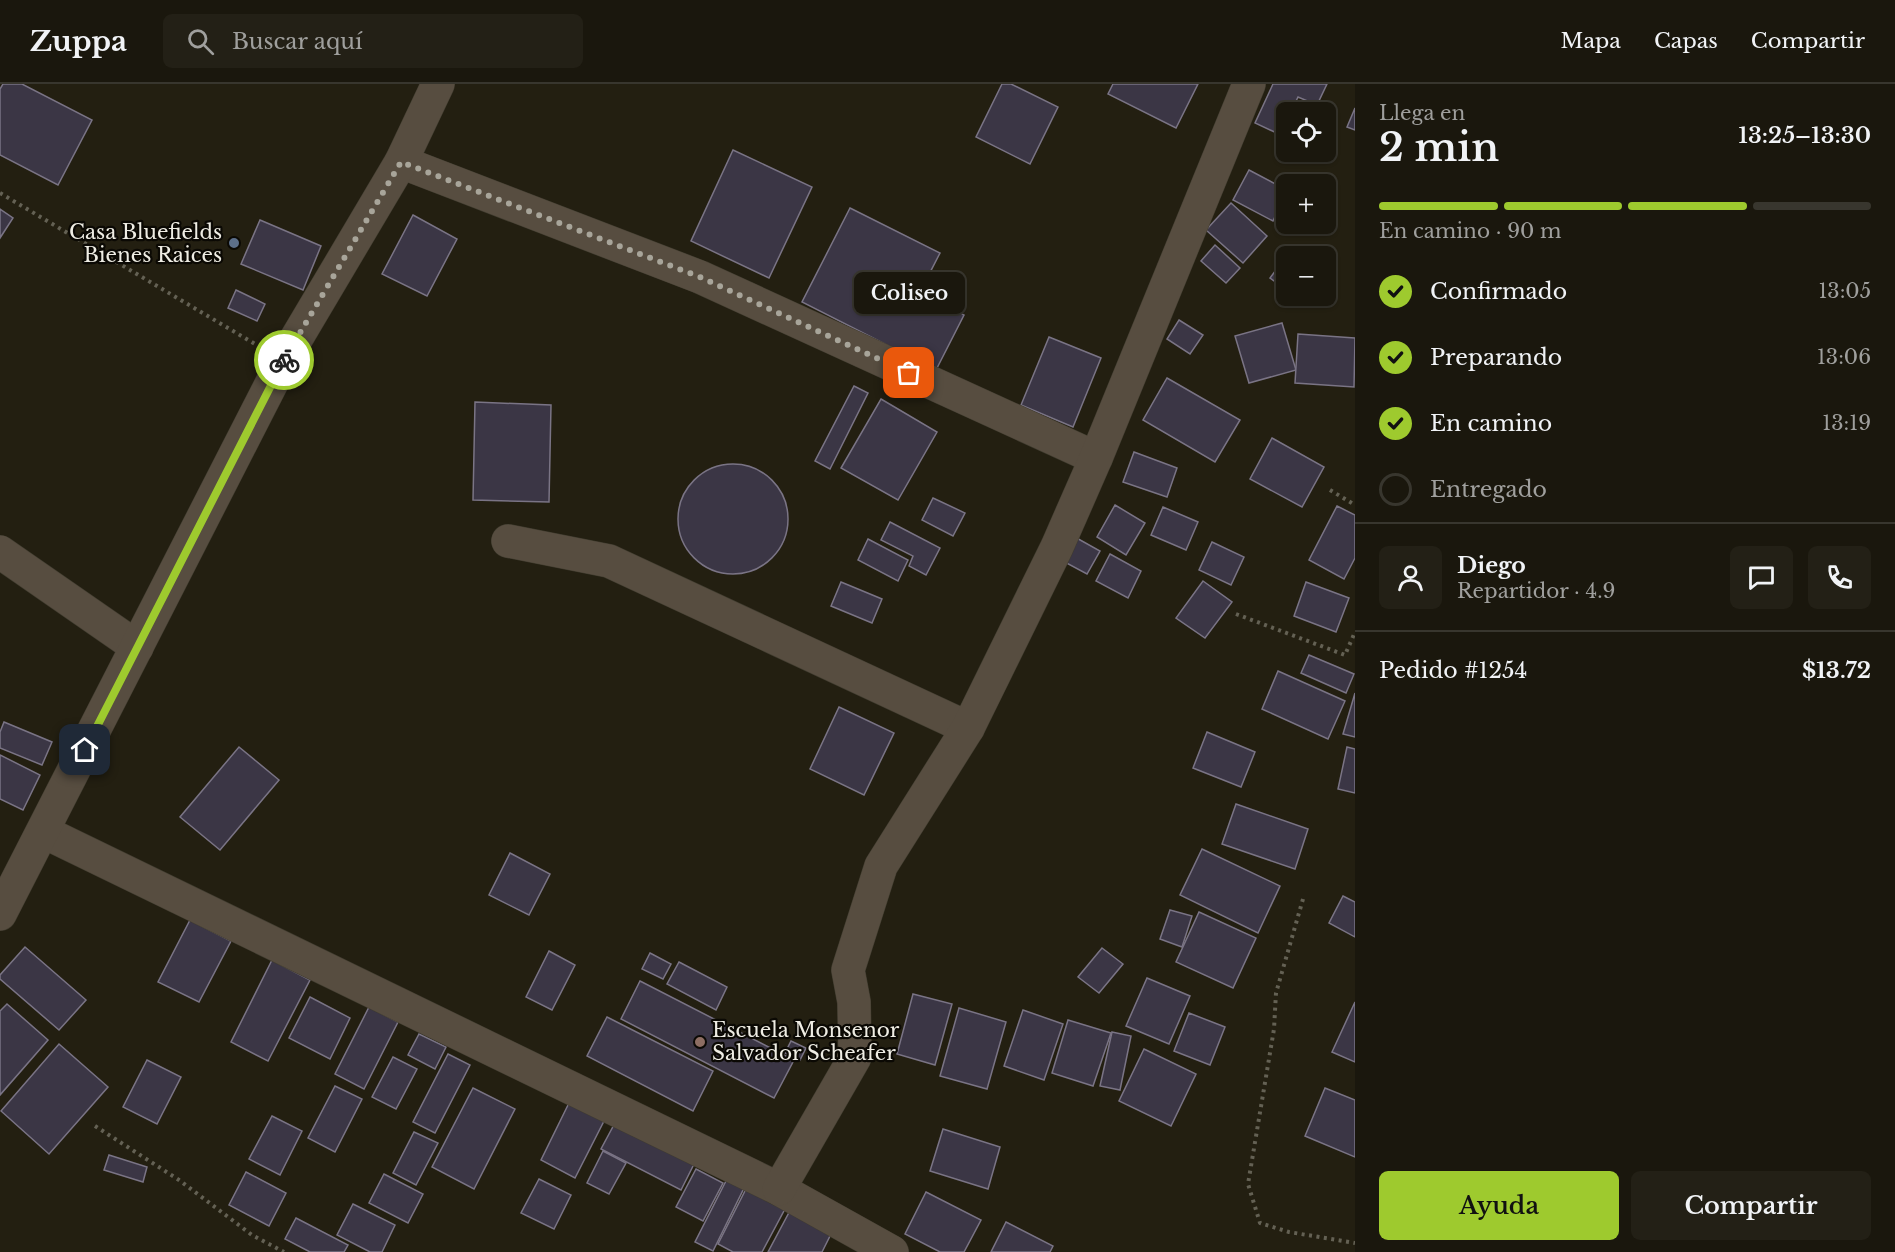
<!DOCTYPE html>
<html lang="es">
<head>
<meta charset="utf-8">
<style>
	body { margin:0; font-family:"Libre Baskerville",serif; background:#232016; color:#f1f3f6; height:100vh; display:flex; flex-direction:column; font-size:22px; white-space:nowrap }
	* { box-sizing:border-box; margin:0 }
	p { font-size:20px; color:#9f9f9d }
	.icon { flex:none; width:33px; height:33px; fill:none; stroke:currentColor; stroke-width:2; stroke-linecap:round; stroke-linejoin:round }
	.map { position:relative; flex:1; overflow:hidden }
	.side { display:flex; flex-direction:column; background:#1a170d; width:540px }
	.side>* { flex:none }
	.fabs { position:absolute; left:1276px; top:18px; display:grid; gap:12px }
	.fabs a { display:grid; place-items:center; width:60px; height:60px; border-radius:9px; background:#1a170d; box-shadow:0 2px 4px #0004,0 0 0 2px #38362e; font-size:30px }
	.pin { position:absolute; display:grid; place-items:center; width:51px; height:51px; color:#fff; margin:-26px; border-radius:12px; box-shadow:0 3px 9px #0006 }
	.courier { position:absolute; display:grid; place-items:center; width:60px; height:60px; margin:-30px; border:4px solid #9eca2e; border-radius:50%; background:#fff; color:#222; box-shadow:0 2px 8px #0007 }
	.bubble { position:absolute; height:42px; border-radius:9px; background:#1a170d; box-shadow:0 2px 4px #0004,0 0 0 2px #38362e; font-size:20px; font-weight:600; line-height:42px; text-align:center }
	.overview em { font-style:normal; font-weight:600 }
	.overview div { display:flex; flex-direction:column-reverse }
	.overview { display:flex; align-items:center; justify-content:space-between; height:102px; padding:0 24px }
	h1 { font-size:39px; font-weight:600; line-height:45px }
	.bar { display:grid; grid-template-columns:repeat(4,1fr); gap:9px 6px; align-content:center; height:72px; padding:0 24px }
	.bar i { height:8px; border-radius:4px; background:#38362e }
	.bar .current { background:#9eca2e }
	.bar p { grid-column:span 4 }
	.line { display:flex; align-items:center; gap:15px; padding:0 24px; border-top:2px solid #38362e }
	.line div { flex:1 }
	.round { display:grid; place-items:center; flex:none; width:63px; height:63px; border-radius:9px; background:#232016 }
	ol { padding:0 24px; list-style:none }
	li { display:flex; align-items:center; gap:18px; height:66px }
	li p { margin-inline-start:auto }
	li .icon { padding:6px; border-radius:50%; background:#9eca2e; color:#111; stroke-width:4 }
	li:last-child { color:#9f9f9d }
	li i { width:33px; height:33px; border:3px solid #38362e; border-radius:50% }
	.primary-button { display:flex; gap:12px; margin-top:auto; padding:12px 24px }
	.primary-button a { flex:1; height:69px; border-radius:9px; background:#9eca2e; color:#111; font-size:24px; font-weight:600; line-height:69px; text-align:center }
	.primary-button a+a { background:#232016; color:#f1f3f6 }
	header { display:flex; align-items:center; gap:36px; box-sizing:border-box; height:84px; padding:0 30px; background:#1a170d; border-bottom:2px solid #38362e }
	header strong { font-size:28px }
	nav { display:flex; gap:33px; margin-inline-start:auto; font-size:21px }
	.search { width:420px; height:54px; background:#232016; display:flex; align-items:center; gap:15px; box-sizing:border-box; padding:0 21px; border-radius:9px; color:#9f9f9d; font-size:22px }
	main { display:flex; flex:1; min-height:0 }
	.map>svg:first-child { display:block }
	.building { fill:#3b3645; stroke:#7a7485; stroke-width:1.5 }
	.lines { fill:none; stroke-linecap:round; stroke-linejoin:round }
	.minor-casing { stroke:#403c2f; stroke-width:34 }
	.path { stroke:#646154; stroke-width:4; stroke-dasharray:3 4.5; stroke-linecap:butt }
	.minor { stroke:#574d40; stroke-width:33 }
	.done { stroke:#a8a59a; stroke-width:6; stroke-dasharray:0 10.8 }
	.route { stroke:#9eca2e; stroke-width:8 }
	.service-dot { fill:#5c6f8a; stroke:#0b0904; stroke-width:2 }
	.education-dot { fill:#8d6e63; stroke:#0b0904; stroke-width:2 }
	.labels { text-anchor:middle; stroke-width:4.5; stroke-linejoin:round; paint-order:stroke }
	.poi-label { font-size:20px; fill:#efede4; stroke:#0b0904; text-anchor:end }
</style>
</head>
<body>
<header>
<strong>Zuppa</strong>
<div class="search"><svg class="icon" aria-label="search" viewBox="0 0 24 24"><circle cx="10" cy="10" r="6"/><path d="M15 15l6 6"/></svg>Buscar aquí</div>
<nav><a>Mapa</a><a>Capas</a><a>Compartir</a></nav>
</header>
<main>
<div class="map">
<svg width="1355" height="1168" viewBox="0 0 1355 1168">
	<rect width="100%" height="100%" fill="#231f11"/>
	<g class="building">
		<polygon points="3,0 22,0 92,36 58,101 0,71 0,5"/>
		<polygon points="1002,0 1011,0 1058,23 1030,80 976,53"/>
		<polygon points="1113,0 1198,0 1176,44 1108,10"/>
		<polygon points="1273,0 1327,0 1317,21 1298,13 1291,28 1287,28 1287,37 1281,51 1255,39"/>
		<polygon points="1355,24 1355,46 1347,43"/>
		<polygon points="733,66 812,103 769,194 691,157"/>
		<polygon points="1249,86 1287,106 1273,137 1233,116"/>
		<polygon points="1231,119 1267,152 1243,179 1206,146"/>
		<polygon points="850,124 940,169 920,208 964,231 936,286 802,218"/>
		<polygon points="0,125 13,134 0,154"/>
		<polygon points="413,131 457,155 427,212 382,190"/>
		<polygon points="260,136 321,162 303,206 241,180"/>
		<polygon points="1215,161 1240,184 1226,199 1201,177"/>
		<polygon points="1290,167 1297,172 1287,172 1287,206 1270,194"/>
		<polygon points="236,206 265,220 257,237 228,224"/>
		<polygon points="1179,236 1203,251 1190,270 1167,255"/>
		<polygon points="1282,239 1296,286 1249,299 1235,252"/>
		<polygon points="1298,250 1355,254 1354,303 1295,299"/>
		<polygon points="1049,253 1101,274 1073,343 1021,321"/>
		<polygon points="1167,294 1240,336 1215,378 1143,336"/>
		<polygon points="854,302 868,309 830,385 815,377"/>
		<polygon points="881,315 937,348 898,416 841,384"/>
		<polygon points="475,318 551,321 549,418 473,416"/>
		<polygon points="1272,354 1324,383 1302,423 1250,395"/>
		<polygon points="1134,368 1177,384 1167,413 1123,398"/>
		<circle cx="733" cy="435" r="55"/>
		<polygon points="933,414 965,429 953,452 922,436"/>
		<polygon points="1115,421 1145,439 1126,471 1097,453"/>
		<polygon points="1337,422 1355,431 1355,474 1344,495 1309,476"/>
		<polygon points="1163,423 1198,438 1186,466 1151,451"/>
		<polygon points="890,438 940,464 926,491 909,482 913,472 881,456"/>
		<polygon points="1073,452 1100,467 1087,490 1059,475"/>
		<polygon points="868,455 908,476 898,497 858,476"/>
		<polygon points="1212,458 1244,473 1231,501 1199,486"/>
		<polygon points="1110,470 1141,487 1128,514 1096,497"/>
		<polygon points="1203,497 1232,518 1205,554 1176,534"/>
		<polygon points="841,498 882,515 872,539 831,522"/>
		<polygon points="1306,498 1349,514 1336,548 1294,532"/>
		<polygon points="1309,571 1354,590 1346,609 1301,589"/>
		<polygon points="1278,587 1345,617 1328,655 1262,625"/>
		<polygon points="1355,609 1355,653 1343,650"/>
		<polygon points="839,623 894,649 864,711 810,685"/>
		<polygon points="4,638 52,658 42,681 0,664 0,648"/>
		<polygon points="1207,648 1255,668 1241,703 1193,684"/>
		<polygon points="239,663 279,696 220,766 180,733"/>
		<polygon points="1347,663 1355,665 1355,709 1338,705"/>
		<polygon points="0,671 40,691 23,726 0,715"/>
		<polygon points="1236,720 1308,745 1295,785 1222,760"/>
		<polygon points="1202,765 1280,802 1258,849 1180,811"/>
		<polygon points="510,769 550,790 529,831 489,811"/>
		<polygon points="1343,812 1355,818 1355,853 1329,839"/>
		<polygon points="1170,826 1192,832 1182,863 1160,855"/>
		<polygon points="1199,828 1256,854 1233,904 1176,878"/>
		<polygon points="190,836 231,857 199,918 158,898"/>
		<polygon points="25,863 86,916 59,946 0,895 0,891"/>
		<polygon points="1102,864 1123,880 1099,909 1078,893"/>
		<polygon points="549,867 575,881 552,926 526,913"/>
		<polygon points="650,869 671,880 663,895 642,885"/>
		<polygon points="272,876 310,896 268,977 231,958"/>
		<polygon points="679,878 727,903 716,926 667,900"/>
		<polygon points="1147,894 1190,912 1169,960 1126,942"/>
		<polygon points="640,897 794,976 774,1014 621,935"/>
		<polygon points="913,910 952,920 935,981 897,970"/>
		<polygon points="310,913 350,934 330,975 289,954"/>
		<polygon points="1355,918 1355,978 1332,968"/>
		<polygon points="7,920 48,956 0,1011 0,927"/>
		<polygon points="369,923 398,938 364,1005 335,990"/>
		<polygon points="959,924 1006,938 987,1005 940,992"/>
		<polygon points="1023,926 1063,940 1044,996 1004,982"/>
		<polygon points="1189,929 1225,943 1210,981 1174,967"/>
		<polygon points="607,933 713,987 693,1027 587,972"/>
		<polygon points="1068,936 1111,949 1093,1002 1052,989"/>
		<polygon points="1112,948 1131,952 1120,1006 1100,1002"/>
		<polygon points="419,950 446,963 435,985 408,971"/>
		<polygon points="791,957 806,964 800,976 785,969"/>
		<polygon points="59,960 108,1003 49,1070 1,1027"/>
		<polygon points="1144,965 1196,990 1171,1042 1119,1017"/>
		<polygon points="448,970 470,981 435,1049 413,1038"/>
		<polygon points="393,973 417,985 396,1025 372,1013"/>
		<polygon points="147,976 181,993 157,1040 123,1023"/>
		<polygon points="335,1002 362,1015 335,1068 308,1054"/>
		<polygon points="473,1004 515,1025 474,1105 432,1083"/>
		<polygon points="1325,1004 1355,1016 1355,1073 1305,1052"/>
		<polygon points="569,1019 604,1037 575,1094 541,1076"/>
		<polygon points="272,1032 302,1047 280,1091 249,1075"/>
		<polygon points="616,1037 695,1078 681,1106 601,1065"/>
		<polygon points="943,1045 1000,1063 988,1105 930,1087"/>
		<polygon points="414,1048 438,1059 416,1101 393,1089"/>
		<polygon points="603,1067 626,1079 609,1110 587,1099"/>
		<polygon points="109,1071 147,1083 143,1098 104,1086"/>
		<polygon points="696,1085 723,1099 703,1137 676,1123"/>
		<polygon points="246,1088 286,1109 269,1142 229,1121"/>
		<polygon points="384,1090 423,1110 408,1139 369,1119"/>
		<polygon points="539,1095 571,1111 554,1145 521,1129"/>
		<polygon points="727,1095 744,1104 713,1167 695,1158"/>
		<polygon points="747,1103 786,1123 762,1168 733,1168 718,1160"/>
		<polygon points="926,1108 981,1136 964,1168 940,1168 905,1150"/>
		<polygon points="353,1120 395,1141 382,1168 370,1168 337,1151"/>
		<polygon points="793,1121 835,1142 822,1168 768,1168"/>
		<polygon points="296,1134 348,1161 344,1168 310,1168 285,1155"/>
		<polygon points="1006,1138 1053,1162 1050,1168 991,1168"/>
	</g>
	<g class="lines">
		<defs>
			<g id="minor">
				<polyline points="401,78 700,193 1096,374"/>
				<polyline points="508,457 609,477 968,644"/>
				<polyline points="0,468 137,563"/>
				<polyline points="44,748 779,1105 892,1168"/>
				<polyline points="0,830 283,277 401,78 438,0"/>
				<polyline points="779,1105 855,973 854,918 848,886 881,782 968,644 1057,463 1096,374 1249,0"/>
			</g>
		</defs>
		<use href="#minor" class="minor-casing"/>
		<g class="path">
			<polyline points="0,109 255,260"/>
			<polyline points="1330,406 1355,421"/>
			<polyline points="1236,530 1345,571 1355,548"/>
			<polyline points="1303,815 1276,909 1274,945 1248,1100 1260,1139 1289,1148 1355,1159"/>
			<polyline points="95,1042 179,1096 252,1151 284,1168"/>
		</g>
		<use href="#minor" class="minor"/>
	</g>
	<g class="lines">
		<polyline class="done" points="284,276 401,78 700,193 909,289"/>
		<polyline class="route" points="85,666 284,276"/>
	</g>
	<circle class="service-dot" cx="234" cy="159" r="6"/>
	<circle class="education-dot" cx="700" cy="958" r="6"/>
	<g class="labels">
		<g class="poi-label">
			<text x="222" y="155">Casa Bluefields<tspan x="222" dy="23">Bienes Raices</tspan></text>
			<text x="712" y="953" text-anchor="start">Escuela Monsenor<tspan x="712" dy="23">Salvador Scheafer</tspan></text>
		</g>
	</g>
</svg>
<div class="fabs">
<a><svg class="icon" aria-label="locate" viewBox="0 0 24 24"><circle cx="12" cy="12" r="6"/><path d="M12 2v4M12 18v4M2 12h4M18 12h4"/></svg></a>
<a>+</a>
<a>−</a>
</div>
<div class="pin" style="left:909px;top:289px;background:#ea580c"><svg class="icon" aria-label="bag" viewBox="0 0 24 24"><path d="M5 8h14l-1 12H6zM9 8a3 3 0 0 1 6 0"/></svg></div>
<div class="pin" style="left:85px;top:666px;background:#1f2937"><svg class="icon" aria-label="home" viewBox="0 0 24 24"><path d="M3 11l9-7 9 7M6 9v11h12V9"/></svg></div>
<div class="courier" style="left:284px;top:276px"><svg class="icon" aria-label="bike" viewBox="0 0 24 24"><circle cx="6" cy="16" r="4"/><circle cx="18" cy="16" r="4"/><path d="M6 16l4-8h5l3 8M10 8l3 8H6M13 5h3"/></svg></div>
<div class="bubble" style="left:854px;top:188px;width:111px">Coliseo</div>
</div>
<section class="side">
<div class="overview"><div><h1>2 min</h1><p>Llega en</p></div><em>13:25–13:30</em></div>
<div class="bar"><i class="current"></i><i class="current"></i><i class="current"></i><i></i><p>En camino · 90 m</p></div>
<ol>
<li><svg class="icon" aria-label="check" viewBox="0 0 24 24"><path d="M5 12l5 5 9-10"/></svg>Confirmado<p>13:05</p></li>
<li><svg class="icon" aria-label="check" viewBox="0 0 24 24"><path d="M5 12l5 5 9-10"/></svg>Preparando<p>13:06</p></li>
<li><svg class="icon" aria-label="check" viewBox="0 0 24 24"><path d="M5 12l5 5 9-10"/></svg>En camino<p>13:19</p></li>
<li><i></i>Entregado</li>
</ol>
<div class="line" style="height:108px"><a class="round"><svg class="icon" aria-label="person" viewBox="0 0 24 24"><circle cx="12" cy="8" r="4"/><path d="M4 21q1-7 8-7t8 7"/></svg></a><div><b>Diego</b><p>Repartidor · 4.9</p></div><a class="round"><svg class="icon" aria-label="chat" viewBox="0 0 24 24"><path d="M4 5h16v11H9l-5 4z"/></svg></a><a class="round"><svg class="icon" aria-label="phone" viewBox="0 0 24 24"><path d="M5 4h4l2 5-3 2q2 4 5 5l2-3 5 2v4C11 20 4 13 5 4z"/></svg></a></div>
<div class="line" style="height:78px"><div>Pedido #1254</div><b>$13.72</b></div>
<div class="primary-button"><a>Ayuda</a><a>Compartir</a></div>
</section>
</main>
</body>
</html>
